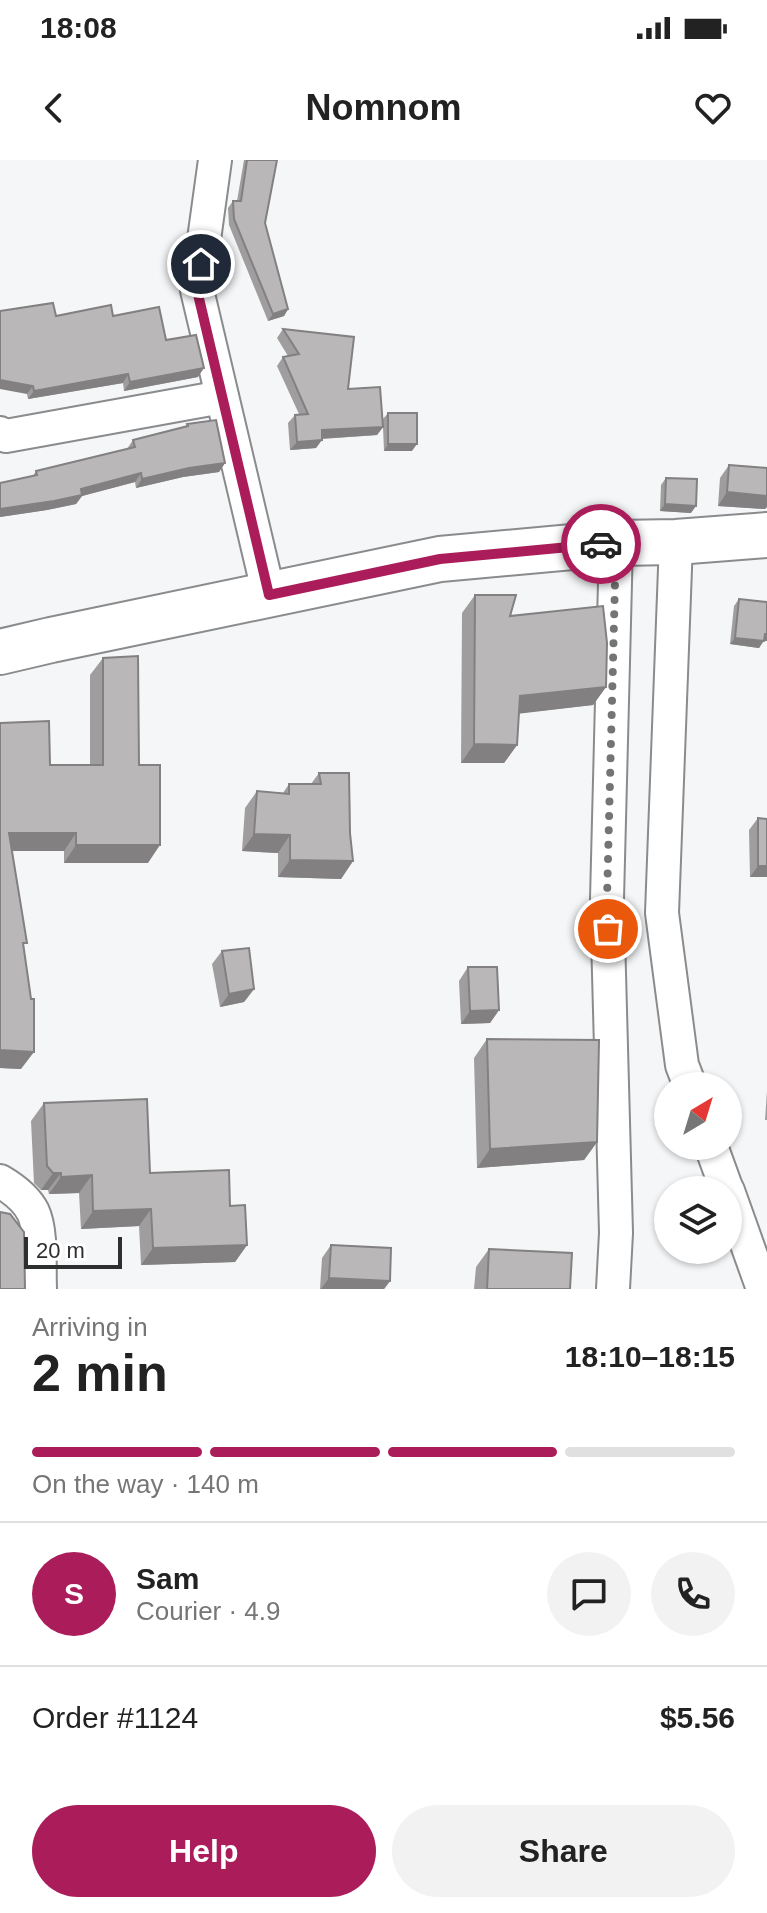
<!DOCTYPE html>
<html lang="en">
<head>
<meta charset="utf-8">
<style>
	body { margin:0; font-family:Helvetica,sans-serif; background:#f2f2f2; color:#222; height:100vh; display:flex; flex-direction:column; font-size:30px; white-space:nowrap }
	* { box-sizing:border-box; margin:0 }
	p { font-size:26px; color:#767676 }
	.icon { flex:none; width:44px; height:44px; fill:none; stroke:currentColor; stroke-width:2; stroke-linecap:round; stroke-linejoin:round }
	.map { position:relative; height:1129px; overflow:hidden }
	.drawer { display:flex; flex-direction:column; background:#fff; flex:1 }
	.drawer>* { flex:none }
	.needle { width:52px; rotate:38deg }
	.tools { position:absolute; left:654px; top:912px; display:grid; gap:16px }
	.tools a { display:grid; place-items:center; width:88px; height:88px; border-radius:50%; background:#fff; box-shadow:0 2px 6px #0004; font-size:40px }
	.scale { position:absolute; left:24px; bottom:20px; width:98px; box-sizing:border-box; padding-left:8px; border:4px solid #2d2e2e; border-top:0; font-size:22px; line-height:28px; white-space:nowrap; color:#2d2e2e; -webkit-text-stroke:6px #fff; paint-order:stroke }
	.pin { position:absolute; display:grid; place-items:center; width:68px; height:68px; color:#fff; margin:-34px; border:4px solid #fff; border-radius:50%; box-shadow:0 2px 8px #0007 }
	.courier { position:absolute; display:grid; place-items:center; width:80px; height:80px; margin:-40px; border:6px solid #ab1d5a; border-radius:50%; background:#fff; color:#222; box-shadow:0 2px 10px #0007 }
	.head em { font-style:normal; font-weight:700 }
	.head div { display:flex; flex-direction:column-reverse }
	.head { display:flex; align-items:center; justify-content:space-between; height:136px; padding:0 32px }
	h1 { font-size:52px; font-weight:700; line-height:60px }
	.bar { display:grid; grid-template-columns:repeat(4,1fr); gap:12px 8px; align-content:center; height:96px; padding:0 32px }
	.bar i { height:10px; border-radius:6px; background:#e0e0e0 }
	.bar .current { background:#ab1d5a }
	.bar p { grid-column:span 4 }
	.line { display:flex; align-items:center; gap:20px; padding:0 32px; border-top:2px solid #e0e0e0 }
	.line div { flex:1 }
	.round { display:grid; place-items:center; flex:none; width:84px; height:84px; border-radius:42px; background:#f2f2f2 }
	.primary-button { display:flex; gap:16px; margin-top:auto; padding:16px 32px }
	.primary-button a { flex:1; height:92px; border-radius:48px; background:#ab1d5a; color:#fff; font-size:32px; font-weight:700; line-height:92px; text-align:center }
	.primary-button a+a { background:#f2f2f2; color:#222 }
	.status { display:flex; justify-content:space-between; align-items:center; height:56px; padding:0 40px; background:#fff; direction:ltr }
	.status svg { height:22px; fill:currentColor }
	header { display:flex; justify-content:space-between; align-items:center; height:104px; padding:0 32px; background:#fff; font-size:36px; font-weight:700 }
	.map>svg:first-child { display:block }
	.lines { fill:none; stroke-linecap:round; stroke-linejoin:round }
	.minor-casing { stroke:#898b8d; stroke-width:36 }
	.secondary-casing { stroke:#898b8d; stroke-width:48 }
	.minor { stroke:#fff; stroke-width:32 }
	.secondary { stroke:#fff; stroke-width:44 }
	.wall { fill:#a09d9e }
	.shaded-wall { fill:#828081 }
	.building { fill:#bab7b8; stroke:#828081; stroke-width:2 }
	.done { stroke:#737475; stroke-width:8; stroke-dasharray:0 14.4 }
	.route { stroke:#ab1d5a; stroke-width:10 }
</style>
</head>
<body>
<div class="status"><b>18:08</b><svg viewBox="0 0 49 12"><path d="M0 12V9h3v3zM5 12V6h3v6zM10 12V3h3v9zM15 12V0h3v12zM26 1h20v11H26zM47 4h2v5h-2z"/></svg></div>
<header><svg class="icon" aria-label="back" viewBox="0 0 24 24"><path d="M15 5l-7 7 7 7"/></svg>Nomnom<svg class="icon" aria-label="heart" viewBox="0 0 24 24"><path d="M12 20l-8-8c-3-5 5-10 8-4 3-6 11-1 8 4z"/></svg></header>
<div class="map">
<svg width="767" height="1129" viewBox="0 0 767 1129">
	<rect width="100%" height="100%" fill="#f4f6f8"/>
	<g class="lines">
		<defs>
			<g id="minor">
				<polyline points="215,0 197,130 269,435"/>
				<polyline points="0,273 6,276 222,237"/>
				<polyline points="676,382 662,753 682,905 690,926"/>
				<polyline points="711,986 727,1030"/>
				<path d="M0 1021C12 1028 26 1038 33 1052 42 1071 39 1107 40 1129"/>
				<polyline points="728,1031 763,1129"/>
				<polyline points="613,1129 616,1073 607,739 616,383"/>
			</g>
			<polyline id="secondary" points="0,492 51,480 440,399 616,383 676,382 767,375"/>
		</defs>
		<use href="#minor" class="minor-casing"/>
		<use href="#secondary" class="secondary-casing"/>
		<use href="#minor" class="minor"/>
		<use href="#secondary" class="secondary"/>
	</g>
	<g class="wall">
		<polygon points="244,0 277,0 265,63 288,149 284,156 268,161 229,65 228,48 233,41 237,41"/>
		<polygon points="56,156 113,156 166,180 198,217 124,231 123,223 28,239 27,234"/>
		<polygon points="283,169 348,229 383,259 388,253 412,291 384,291 383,267 377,275 322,279 316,288 290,290 288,263 295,255 299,254 277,206 283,197 288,196 277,178"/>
		<polygon points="187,264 225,303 219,312 183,317 136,328 135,322 82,336 76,344 47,350 0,357 0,323 33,316 36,311 127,289 133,280 185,267"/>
		<polygon points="729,305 767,308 767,347 765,349 718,346 720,318"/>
		<polygon points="666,318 691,353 660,351 661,325"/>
		<polygon points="475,435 510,456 606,527 593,545 519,553 517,585 504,603 461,603 462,453"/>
		<polygon points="739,439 767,442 767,481 764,481 759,488 730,484 734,446"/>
		<polygon points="103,498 139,605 148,703 64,703 64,691 12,691 23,788 21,909 0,908 0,563 50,605 90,605 90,515"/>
		<polygon points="319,613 350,673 353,701 341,719 278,717 278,693 242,691 245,648 257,631 283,633 289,624 311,624"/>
		<polygon points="758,658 767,659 767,717 750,717 749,670"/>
		<polygon points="222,791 254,829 244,842 220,847 212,804"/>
		<polygon points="468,807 499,850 490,863 461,864 459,821"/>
		<polygon points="487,879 597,982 584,1000 477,1008 474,898"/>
		<polygon points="767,931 767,960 765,960"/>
		<polygon points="44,943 150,1013 230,1046 247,1085 235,1102 141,1105 139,1066 81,1069 79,1033 49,1034 48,1030 41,1030 34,1023 31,961"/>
		<polygon points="331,1085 390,1121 384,1129 320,1129 322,1098"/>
		<polygon points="489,1089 570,1129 474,1129 476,1107"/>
	</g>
	<g class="shaded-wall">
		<polygon points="288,149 284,156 268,161 273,154"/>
		<polygon points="204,208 198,217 124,231 130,222"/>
		<polygon points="128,214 123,223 28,239 34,231"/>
		<polygon points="0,220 33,226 27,234 0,229"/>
		<polygon points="383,267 377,275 316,279 322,270"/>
		<polygon points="322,280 316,288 290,290 297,282"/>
		<polygon points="388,284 417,284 412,291 384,291"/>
		<polygon points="225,303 219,312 183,317 136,328 142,319 189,308"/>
		<polygon points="141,313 135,322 82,336 76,344 47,350 0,357 0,349"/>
		<polygon points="727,332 767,336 767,347 765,349 718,346"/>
		<polygon points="665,344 696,346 691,353 660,351"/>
		<polygon points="767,474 767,481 763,481 759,488 730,484 735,478"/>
		<polygon points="606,527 593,545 507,555 520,536"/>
		<polygon points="474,584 517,585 504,603 461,603"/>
		<polygon points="9,673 76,673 64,691 0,691"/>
		<polygon points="254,674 290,675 278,693 242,691"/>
		<polygon points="76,685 160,685 148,703 64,703"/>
		<polygon points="290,700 353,701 341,719 278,717"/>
		<polygon points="758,706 767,706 767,717 750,717"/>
		<polygon points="254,829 244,842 220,847 229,834"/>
		<polygon points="499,850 490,863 461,864 470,851"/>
		<polygon points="0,890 34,892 21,909 0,908"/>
		<polygon points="597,982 584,1000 477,1008 490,989"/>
		<polygon points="53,1013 61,1013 48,1030 41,1030"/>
		<polygon points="92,1015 79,1033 49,1034 61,1017"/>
		<polygon points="151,1049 139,1066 81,1069 93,1051"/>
		<polygon points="247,1085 235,1102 141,1105 153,1088"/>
		<polygon points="329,1118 390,1121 384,1129 321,1129"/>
	</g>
	<g class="building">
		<polygon points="247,0 277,0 265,63 288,149 273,154 234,59 233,41 241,41"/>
		<polygon points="53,143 56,156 111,145 113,156 159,147 166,180 196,175 204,208 130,222 128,214 34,231 33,226 0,220 0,151"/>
		<polygon points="283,169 354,177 348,229 380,227 383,267 322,270 322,280 297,282 295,255 308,254 283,197 299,194"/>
		<rect x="388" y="253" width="29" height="31"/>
		<polygon points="216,260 225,303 189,308 142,319 141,313 81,329 82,335 54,341 0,349 0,323 37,315 36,311 135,287 133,280 188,266 187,264"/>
		<polygon points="729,305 767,308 767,336 727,332"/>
		<polygon points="666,318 697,319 696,346 665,344"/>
		<polygon points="475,435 516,435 510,456 603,446 607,483 606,527 520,536 517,585 474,584"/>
		<polygon points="739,439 767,442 767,474 765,474 764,481 735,478"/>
		<polygon points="138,496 139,605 160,605 160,685 76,685 76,673 9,673 27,783 23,783 31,839 34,839 34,892 0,890 0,563 49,561 50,605 103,605 103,498"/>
		<polygon points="319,613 349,613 350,673 353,701 290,700 290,675 254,674 257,631 289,634 289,624 321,624"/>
		<polygon points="758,658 767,659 767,706 758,706"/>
		<polygon points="249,788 254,829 229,834 222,791"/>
		<polygon points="468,807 497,807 499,850 470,851"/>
		<polygon points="487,879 599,880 597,982 490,989"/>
		<polygon points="147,939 150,1013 229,1010 230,1046 245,1045 247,1085 153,1088 151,1049 93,1051 92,1015 61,1017 61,1013 53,1013 47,1006 44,943"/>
		<polygon points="0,1052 10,1054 24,1072 25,1129 0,1129"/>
		<polygon points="331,1085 391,1088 390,1121 329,1118"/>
		<polygon points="489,1089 572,1093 570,1129 487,1129"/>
	</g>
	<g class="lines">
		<polyline class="done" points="601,384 616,383 607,739 608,769"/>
		<polyline class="route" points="201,104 197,130 269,435 440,399 601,384"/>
	</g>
</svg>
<div class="tools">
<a><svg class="needle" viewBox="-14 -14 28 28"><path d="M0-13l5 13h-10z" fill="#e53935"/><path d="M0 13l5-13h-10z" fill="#767676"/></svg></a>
<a><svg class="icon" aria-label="layers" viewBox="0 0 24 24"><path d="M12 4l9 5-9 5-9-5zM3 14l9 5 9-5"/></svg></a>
</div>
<div class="scale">20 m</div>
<div class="pin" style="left:608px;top:769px;background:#ea580c"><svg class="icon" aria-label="bag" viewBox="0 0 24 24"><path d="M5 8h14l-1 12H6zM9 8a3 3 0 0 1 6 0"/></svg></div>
<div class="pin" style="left:201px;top:104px;background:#1f2937"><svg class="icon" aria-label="home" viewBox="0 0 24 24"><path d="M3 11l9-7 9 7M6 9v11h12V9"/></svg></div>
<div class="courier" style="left:601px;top:384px"><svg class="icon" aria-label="car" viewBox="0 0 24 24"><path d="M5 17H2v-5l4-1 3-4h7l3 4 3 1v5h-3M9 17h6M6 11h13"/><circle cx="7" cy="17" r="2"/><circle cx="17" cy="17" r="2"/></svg></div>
</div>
<section class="drawer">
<div class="head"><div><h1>2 min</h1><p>Arriving in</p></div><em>18:10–18:15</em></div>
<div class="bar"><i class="current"></i><i class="current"></i><i class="current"></i><i></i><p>On the way · 140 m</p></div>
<div class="line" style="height:144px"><b class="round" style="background:#ab1d5a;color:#fff">S</b><div><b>Sam</b><p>Courier · 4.9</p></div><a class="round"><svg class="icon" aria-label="chat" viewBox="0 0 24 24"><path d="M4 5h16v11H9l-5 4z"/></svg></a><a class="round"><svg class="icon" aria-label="phone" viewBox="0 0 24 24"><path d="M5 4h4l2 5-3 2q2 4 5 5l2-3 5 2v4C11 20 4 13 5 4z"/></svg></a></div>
<div class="line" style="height:104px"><div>Order #1124</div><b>$5.56</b></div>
<div class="primary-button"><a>Help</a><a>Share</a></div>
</section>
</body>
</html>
